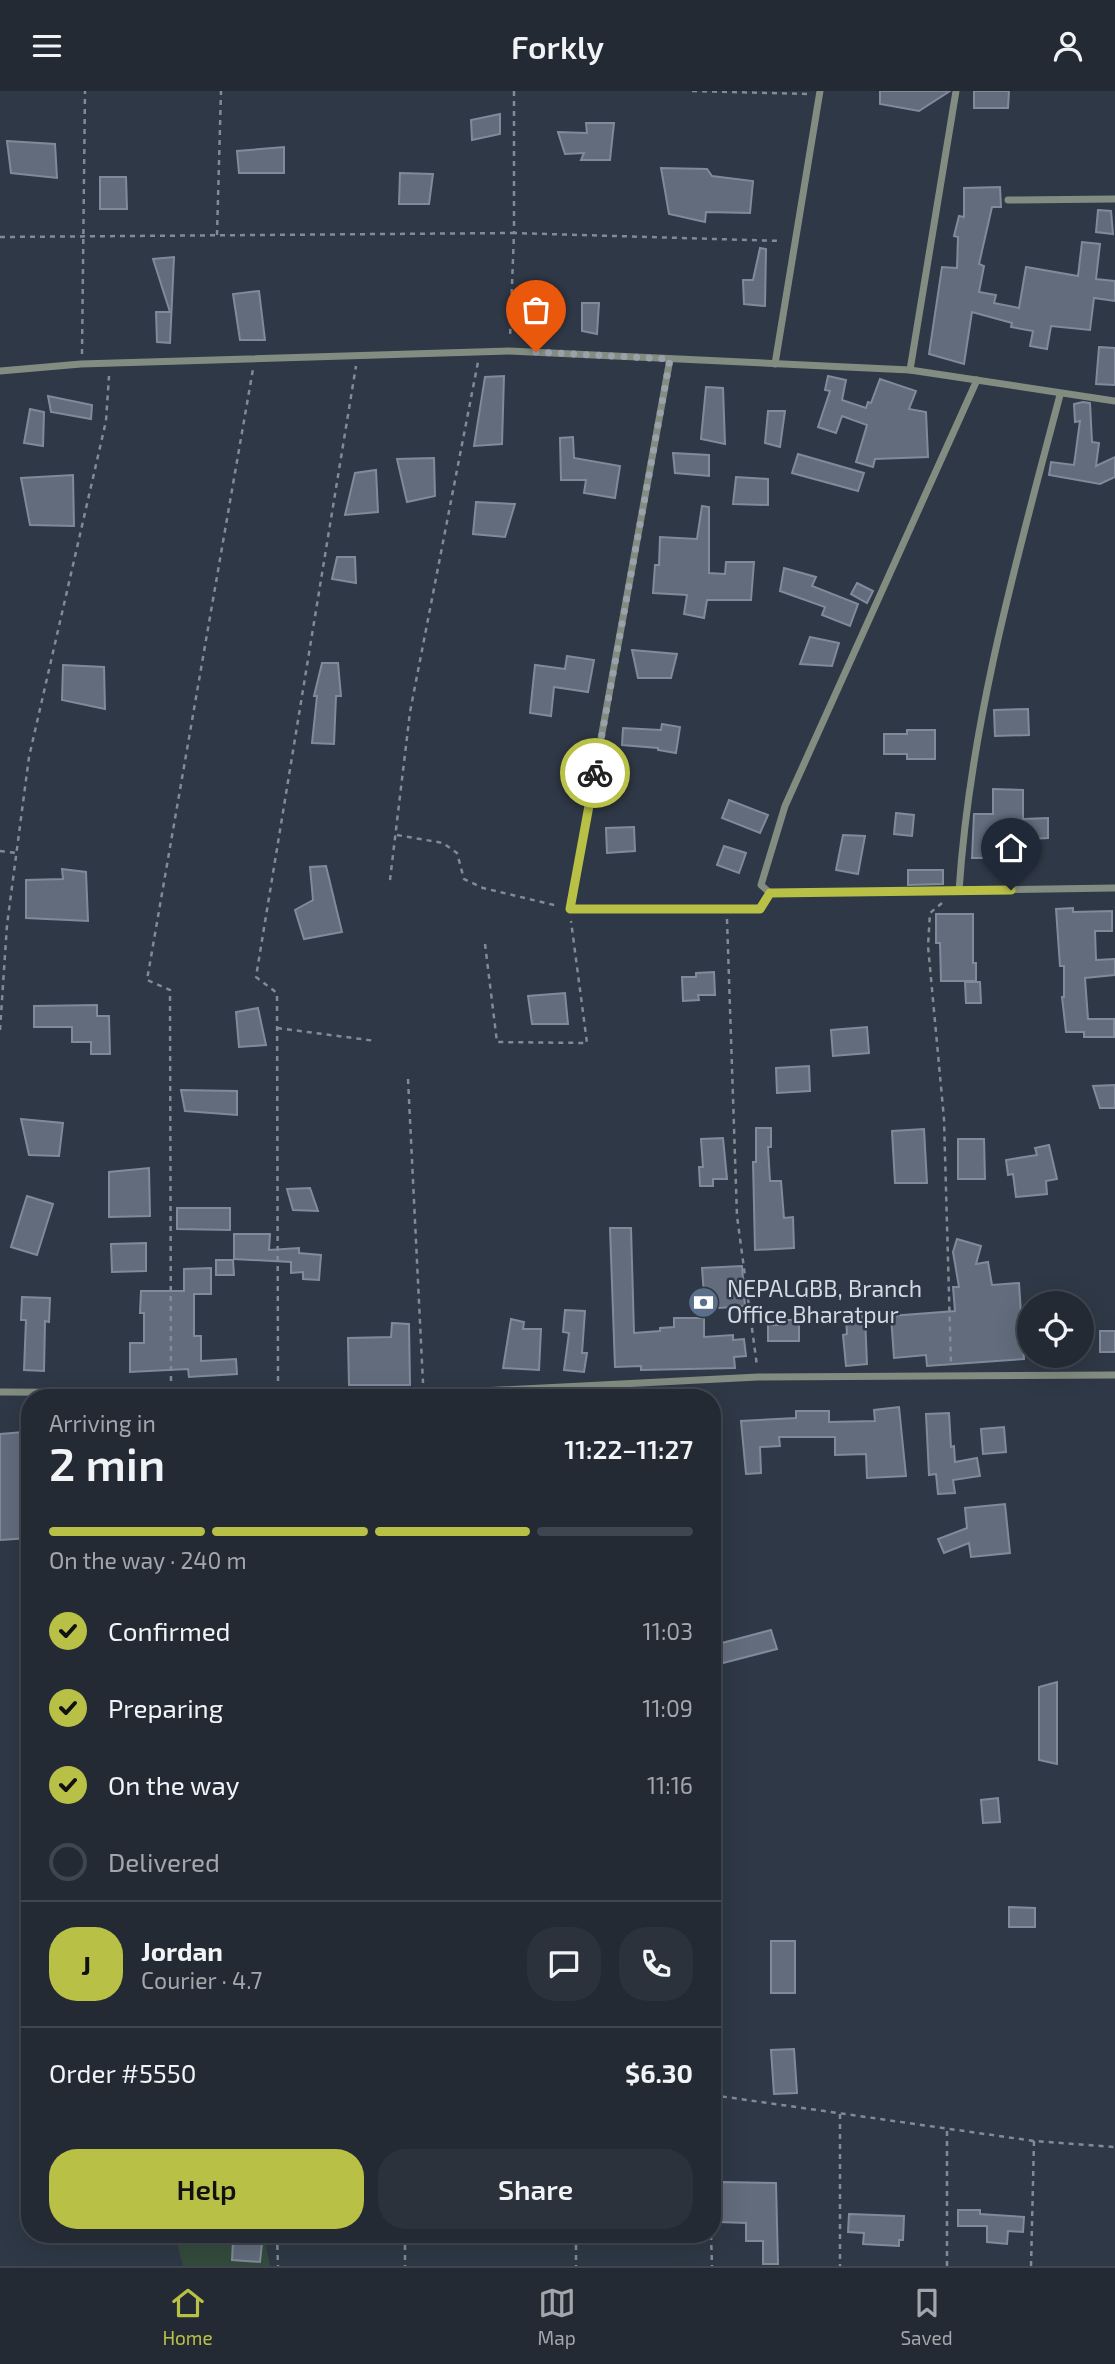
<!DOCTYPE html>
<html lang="en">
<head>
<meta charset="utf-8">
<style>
	body { margin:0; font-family:"Exo 2",sans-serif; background:#2b323c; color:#f1f3f6; height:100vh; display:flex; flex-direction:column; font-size:26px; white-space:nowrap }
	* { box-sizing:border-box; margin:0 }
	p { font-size:23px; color:#a3a7ac }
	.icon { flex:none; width:38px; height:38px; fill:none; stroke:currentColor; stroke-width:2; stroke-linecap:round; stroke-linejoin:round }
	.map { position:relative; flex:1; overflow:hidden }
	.side { position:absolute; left:21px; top:1298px; width:700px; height:854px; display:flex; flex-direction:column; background:#232a34; border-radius:28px; box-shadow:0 7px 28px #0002,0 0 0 2px #40464f }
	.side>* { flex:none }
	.tools { position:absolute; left:1017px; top:1200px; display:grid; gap:14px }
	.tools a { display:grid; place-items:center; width:77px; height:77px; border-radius:50%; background:#232a34; box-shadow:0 7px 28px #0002,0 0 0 2px #40464f; font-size:35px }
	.pin { position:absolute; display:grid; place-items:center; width:60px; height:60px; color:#fff; margin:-72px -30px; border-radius:50% 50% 50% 0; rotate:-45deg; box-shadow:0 0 7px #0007 }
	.pin .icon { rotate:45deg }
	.courier { position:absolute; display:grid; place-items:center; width:70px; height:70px; margin:-35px; border:5px solid #b9c046; border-radius:50%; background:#fff; color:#222; box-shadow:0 2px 9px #0007 }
	.overview em { font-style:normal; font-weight:600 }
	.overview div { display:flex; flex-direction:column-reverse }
	.overview { display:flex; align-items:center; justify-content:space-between; height:119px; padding:0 28px }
	h1 { font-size:46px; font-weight:600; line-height:52px }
	.bar { display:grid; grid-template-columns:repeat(4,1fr); gap:10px 7px; align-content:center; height:84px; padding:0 28px }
	.bar i { height:9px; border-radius:5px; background:#40464f }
	.bar .on { background:#b9c046 }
	.bar p { grid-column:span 4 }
	.line { display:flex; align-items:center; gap:18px; padding:0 28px; border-top:2px solid #40464f }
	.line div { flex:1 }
	.round { display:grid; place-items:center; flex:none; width:74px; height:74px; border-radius:28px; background:#2b323c }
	ol { padding:0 28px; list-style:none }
	li { display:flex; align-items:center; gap:21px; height:77px }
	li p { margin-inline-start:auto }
	li .icon { padding:7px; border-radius:50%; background:#b9c046; color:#111; stroke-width:4 }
	li:last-child { color:#a3a7ac }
	li i { width:38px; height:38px; border:4px solid #40464f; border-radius:50% }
	.button { display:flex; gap:14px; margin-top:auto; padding:14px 28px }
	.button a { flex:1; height:80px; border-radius:28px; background:#b9c046; color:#111; font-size:28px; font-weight:600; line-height:80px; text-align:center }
	.button a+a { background:#2b323c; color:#f1f3f6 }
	header { display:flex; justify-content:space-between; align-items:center; height:91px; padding:0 28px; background:#232a34; font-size:32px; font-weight:600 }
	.dock { display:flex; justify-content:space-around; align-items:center; height:98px; border-top:2px solid #40464f; background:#232a34; font-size:19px; color:#a3a7ac }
	.dock a { display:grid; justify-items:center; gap:4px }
	.dock .on { color:#b9c046 }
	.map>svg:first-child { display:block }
	.green { fill:#334b3d }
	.building { fill:#626c7c; stroke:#808a9b; stroke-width:2 }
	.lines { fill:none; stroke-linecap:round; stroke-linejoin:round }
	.path { stroke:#828a95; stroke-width:2.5; stroke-dasharray:5 5; stroke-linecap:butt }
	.street { stroke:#838c80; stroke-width:7 }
	.done { stroke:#9aa1ab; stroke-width:7; stroke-dasharray:0 12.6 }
	.route { stroke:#b9c046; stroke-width:9 }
	.labels { text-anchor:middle; stroke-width:5; stroke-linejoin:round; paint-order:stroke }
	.poi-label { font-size:23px; fill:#d3d9e2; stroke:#2f3846; text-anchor:start }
</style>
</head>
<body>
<header><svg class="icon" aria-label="menu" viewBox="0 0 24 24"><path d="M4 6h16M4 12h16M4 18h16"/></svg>Forkly<svg class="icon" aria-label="person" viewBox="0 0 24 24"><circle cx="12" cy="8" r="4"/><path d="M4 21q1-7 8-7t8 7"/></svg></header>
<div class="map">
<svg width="1115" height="2175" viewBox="0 0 1115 2175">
	<rect width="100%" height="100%" fill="#2f3846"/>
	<polygon class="green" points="175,2144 264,2144 270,2175 183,2175"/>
	<g class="building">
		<polygon points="880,0 950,0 919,20 880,13"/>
		<polygon points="974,0 1009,0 1008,17 974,17"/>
		<polygon points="500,23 500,43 472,49 471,29"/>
		<polygon points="586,32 614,32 610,69 581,69 584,62 565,63 558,41 587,42"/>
		<polygon points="7,50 55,53 57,87 11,82"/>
		<polygon points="284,56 284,82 239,82 237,60"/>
		<polygon points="661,77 707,78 712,85 753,90 750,122 706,121 705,131 669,123"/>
		<polygon points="400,82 433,83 429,113 399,113"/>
		<polygon points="100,86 126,86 127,118 100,118"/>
		<polygon points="1000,96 1001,116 992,116 979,173 984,175 979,201 996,204 994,212 1019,217 1026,176 1078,185 1082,151 1100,153 1096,188 1115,190 1115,210 1094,207 1090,239 1051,235 1047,258 1030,255 1033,240 1011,236 1012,232 972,221 964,273 929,263 942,176 957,177 958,146 954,145 959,125 964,126 964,97"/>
		<polygon points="1098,119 1111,120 1113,143 1096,141"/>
		<polygon points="760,157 766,158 765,215 744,213 743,189 753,189"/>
		<polygon points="174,166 170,252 157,251 156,221 170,221 153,168"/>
		<polygon points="259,200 265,249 240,249 233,203"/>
		<polygon points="582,212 599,212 597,243 582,240"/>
		<polygon points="1099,256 1115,257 1115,294 1096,293"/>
		<polygon points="504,285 502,353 474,355 485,286"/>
		<polygon points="828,285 846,289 842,309 866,317 868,311 871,312 880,288 916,300 909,318 926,321 928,366 875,368 873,376 856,371 867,334 842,325 836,342 818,336 830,300 825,299"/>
		<polygon points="706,296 723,297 725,353 701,348"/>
		<polygon points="48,305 92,314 91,328 51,321"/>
		<polygon points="1083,311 1090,312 1092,351 1099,352 1096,375 1115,366 1115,386 1100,393 1049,384 1051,371 1074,374 1080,330 1075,331 1074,313"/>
		<polygon points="30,318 44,321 43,355 24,352"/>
		<polygon points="768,320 785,320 780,356 765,352"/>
		<polygon points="573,346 574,367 620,375 615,407 584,402 586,389 561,389 560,347"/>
		<polygon points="673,362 709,364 709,385 675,382"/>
		<polygon points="798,363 864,382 858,400 792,382"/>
		<polygon points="434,367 435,405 407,411 397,368"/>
		<polygon points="376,379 378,421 345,424 355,382"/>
		<polygon points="73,384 74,435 30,434 21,387"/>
		<polygon points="736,386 768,388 768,414 733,413"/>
		<polygon points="476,411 515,413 505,446 473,443"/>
		<polygon points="702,415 709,416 709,482 725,483 726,471 754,471 751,509 707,509 704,527 684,523 687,504 653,502 655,474 659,474 660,446 697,448"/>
		<polygon points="337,466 355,466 356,492 332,488"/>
		<polygon points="784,477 816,486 812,495 858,513 850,535 822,524 825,516 780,500"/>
		<polygon points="857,492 873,500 867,512 851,503"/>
		<polygon points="810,546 839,552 832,575 800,573"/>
		<polygon points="632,559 677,563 671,587 638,587"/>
		<polygon points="567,565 594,569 588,601 554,596 551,625 530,622 535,574 565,578"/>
		<polygon points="322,572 338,572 341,605 336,605 334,653 312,652 317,605 314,605"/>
		<polygon points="63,574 104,576 105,618 62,609"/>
		<polygon points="1028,618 1029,644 995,645 994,619"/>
		<polygon points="662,633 680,636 676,662 658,659 658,657 622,654 623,637 661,639"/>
		<polygon points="907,639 935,639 935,668 907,668 907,663 884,663 884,643 907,643"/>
		<polygon points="993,698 1023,699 1023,728 1048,727 1048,747 1030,748 1030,766 1017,766 1017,777 999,776 999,767 972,767 974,723 993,723"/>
		<polygon points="729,709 768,724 760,742 722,727"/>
		<polygon points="896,722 914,724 912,745 894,743"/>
		<polygon points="634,736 635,760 607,762 606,737"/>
		<polygon points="843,744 865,745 858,783 836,779"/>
		<polygon points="724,755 746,762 739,782 717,774"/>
		<polygon points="326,775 342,841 304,848 295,819 313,809 310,776"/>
		<polygon points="62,778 86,781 88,830 26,827 26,789 63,788"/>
		<polygon points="908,779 943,779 943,793 908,794"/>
		<polygon points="1073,817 1073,821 1112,820 1112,840 1095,840 1096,869 1115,868 1115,884 1085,887 1088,928 1114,928 1114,946 1084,946 1084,941 1066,941 1062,906 1064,906 1064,875 1060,875 1056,818"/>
		<polygon points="936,823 973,823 973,872 976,872 976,890 941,890 940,852 936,852"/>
		<polygon points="714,881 715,904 698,904 699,909 683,910 682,886 696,886 696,882"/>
		<polygon points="965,891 980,891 981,912 966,912"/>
		<polygon points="565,902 568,933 532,933 528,905"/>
		<polygon points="97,914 97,925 109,925 110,963 91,963 91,951 72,951 72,936 34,936 34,915"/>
		<polygon points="258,917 266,954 239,956 236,921"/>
		<polygon points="867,936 869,962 833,965 831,939"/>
		<polygon points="809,975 810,1000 777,1002 776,977"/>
		<polygon points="1115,994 1115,1017 1100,1017 1093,995"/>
		<polygon points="181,999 237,1000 237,1024 185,1020"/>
		<polygon points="21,1028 63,1032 59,1065 29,1064"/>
		<polygon points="756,1037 771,1037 771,1056 768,1056 770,1090 781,1090 784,1127 793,1126 794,1157 755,1159 753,1071 756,1071"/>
		<polygon points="924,1038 927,1092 895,1092 892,1040"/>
		<polygon points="723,1047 727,1088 713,1088 713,1095 700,1095 699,1076 703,1076 701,1048"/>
		<polygon points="958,1048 984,1048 985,1088 958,1088"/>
		<polygon points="1049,1054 1057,1088 1046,1090 1047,1103 1016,1106 1013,1083 1008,1084 1006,1069 1037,1064 1035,1057"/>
		<polygon points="149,1077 150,1125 109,1126 109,1081"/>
		<polygon points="310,1097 318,1120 293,1119 287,1098"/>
		<polygon points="27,1105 53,1113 37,1164 11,1156"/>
		<polygon points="177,1117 230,1117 230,1139 177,1138"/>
		<polygon points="610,1137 631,1137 634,1242 660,1240 660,1237 674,1236 674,1227 704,1227 704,1246 733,1244 733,1249 744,1248 746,1265 734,1266 735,1277 641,1279 641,1275 615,1276"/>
		<polygon points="234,1143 270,1143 269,1159 299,1157 299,1162 321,1164 319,1189 303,1188 303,1181 291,1182 291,1171 234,1168"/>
		<polygon points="957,1148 981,1155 976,1173 988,1171 992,1194 1019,1192 1024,1268 927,1275 926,1264 894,1267 891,1225 955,1220 953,1196 959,1196 953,1161"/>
		<polygon points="146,1152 146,1180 112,1181 111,1153"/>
		<polygon points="216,1169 233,1169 234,1184 216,1184"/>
		<polygon points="742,1175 745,1215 705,1218 702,1177"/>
		<polygon points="211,1177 211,1203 194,1203 194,1245 201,1245 201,1270 236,1268 237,1283 189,1286 188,1278 130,1281 130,1252 144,1252 144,1222 140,1222 141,1200 184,1200 184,1178"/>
		<polygon points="22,1206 50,1207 49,1231 45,1230 44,1280 24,1279 26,1229 21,1229"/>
		<polygon points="565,1219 585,1220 582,1262 587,1262 584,1281 564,1279 569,1242 563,1241"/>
		<polygon points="865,1225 867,1273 846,1275 843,1244 847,1243 846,1226"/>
		<polygon points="511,1228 524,1231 523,1238 541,1238 539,1279 503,1277"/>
		<polygon points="782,1229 799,1229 799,1250 768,1250 768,1234 782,1234"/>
		<polygon points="392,1232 409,1233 410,1294 349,1294 348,1247 391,1246"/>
		<rect x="1100" y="1240" width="15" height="21"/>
		<polygon points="899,1316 906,1385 867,1387 866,1363 835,1364 835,1346 779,1346 780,1355 760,1356 761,1382 746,1383 741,1330 796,1327 796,1320 829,1320 829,1331 875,1330 874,1319"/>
		<polygon points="949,1322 951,1356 954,1355 955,1371 977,1367 980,1385 953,1389 955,1402 938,1403 936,1383 929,1384 926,1323"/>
		<polygon points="1004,1336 1006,1361 983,1363 981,1338"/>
		<polygon points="23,1341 27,1403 30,1403 30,1447 0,1449 0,1343"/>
		<polygon points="1005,1413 1010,1462 971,1466 969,1452 944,1462 938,1448 967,1437 965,1417"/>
		<polygon points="771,1539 777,1558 723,1572 718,1553"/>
		<polygon points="1057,1591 1057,1673 1039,1669 1039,1596"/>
		<polygon points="998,1707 1000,1731 983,1732 981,1709"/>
		<polygon points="1009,1816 1035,1817 1035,1836 1009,1836"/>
		<rect x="771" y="1850" width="24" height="52"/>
		<polygon points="794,1958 797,2002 774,2003 771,1959"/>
		<polygon points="720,2091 776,2092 778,2173 763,2173 763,2150 746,2150 746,2132 720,2131"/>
		<polygon points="958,2119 980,2119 980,2123 1024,2126 1023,2141 1008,2140 1007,2153 987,2151 987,2135 958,2135"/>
		<polygon points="849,2123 904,2125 903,2149 899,2149 899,2155 863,2153 864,2142 848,2141"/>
		<polygon points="233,2150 262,2152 260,2171 232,2169"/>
	</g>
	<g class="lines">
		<g class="path">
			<polyline points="514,0 514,142 782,150"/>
			<polyline points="692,0 809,3"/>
			<polyline points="217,144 221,0"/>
			<polyline points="0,146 514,142 510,247"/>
			<polyline points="82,263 85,0"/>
			<polyline points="397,744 443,752 457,762 464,788 483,797 558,815"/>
			<polyline points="0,760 16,762"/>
			<polyline points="390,789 410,621 478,271"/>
			<polyline points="942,812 930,822 928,855 944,1028 951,1274"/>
			<polyline points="727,828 737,1125 757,1275"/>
			<polyline points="485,853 497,951 587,952 571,830"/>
			<polyline points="277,937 376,950"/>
			<polyline points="0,939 7,834 29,666 106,330 109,285"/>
			<polyline points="408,988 423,1292"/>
			<polyline points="171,1290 170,899 147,889 253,278"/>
			<polyline points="278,1290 277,902 256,886 356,275"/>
			<polyline points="712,2004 1034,2050 1115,2056"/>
			<polyline points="840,2023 840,2175"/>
			<polyline points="712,2059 717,2005"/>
			<polyline points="277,2144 278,2175"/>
			<polyline points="405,2144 405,2175"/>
			<polyline points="576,2144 576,2175"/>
			<polyline points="711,2144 712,2175"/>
			<polyline points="947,2175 947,2038"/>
			<polyline points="1031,2175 1034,2050"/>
		</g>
		<g class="street">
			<polyline points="1008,109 1115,108"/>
			<polyline points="670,268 570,818 759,818 770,802"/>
			<polyline points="775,273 820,0"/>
			<polyline points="910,279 956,0"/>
			<polyline points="0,280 81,273 509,260 910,279 1115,310"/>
			<polyline points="977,289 785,715 761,794 770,802 1115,797"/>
			<path d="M959 800C970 632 1017 467 1060 304"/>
			<polyline points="0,1301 424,1303 758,1286 1115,1284"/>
		</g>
	</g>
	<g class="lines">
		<polyline class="done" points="536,261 670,268 595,682"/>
		<polyline class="route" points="595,682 570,818 760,818 770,802 1011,799"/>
	</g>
	<defs>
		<symbol id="bank-disc" viewBox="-11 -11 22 22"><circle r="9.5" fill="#5c6f8a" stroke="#2f3846"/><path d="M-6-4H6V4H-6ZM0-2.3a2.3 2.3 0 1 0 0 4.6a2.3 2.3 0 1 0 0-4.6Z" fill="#fff"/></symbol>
	</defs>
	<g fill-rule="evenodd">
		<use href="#bank-disc" x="686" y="1194" width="35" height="35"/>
	</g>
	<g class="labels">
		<g class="poi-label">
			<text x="727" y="1206">NEPALGBB, Branch<tspan x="727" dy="26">Office Bharatpur</tspan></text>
		</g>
	</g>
</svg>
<div class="tools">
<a><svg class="icon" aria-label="locate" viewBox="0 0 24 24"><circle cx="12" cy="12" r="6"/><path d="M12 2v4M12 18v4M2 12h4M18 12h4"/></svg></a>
</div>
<div class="pin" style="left:536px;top:261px;background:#ea580c"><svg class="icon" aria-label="bag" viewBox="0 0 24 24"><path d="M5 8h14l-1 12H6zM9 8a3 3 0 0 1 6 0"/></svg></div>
<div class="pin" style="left:1011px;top:799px;background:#1f2937"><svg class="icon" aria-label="home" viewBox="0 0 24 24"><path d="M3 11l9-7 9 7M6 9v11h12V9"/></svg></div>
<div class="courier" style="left:595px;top:682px"><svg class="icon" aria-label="bike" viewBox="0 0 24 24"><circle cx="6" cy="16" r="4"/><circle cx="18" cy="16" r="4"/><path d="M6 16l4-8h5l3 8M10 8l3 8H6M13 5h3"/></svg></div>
<section class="side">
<div class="overview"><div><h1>2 min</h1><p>Arriving in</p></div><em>11:22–11:27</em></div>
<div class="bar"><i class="on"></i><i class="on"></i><i class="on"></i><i></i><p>On the way · 240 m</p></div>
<ol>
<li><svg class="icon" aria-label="check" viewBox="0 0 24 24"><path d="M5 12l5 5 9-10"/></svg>Confirmed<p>11:03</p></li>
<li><svg class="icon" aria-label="check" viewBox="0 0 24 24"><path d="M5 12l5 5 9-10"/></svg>Preparing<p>11:09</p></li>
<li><svg class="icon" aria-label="check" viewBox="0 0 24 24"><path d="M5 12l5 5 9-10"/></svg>On the way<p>11:16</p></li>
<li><i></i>Delivered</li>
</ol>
<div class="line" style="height:126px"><b class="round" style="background:#b9c046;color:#111">J</b><div><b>Jordan</b><p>Courier · 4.7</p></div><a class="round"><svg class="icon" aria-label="chat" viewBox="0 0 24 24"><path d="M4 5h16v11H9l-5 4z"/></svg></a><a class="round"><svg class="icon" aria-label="phone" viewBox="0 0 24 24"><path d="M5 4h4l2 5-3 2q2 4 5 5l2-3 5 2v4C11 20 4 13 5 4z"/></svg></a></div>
<div class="line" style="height:91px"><div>Order #5550</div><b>$6.30</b></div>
<div class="button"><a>Help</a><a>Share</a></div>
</section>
</div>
<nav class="dock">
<a class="on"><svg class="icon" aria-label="home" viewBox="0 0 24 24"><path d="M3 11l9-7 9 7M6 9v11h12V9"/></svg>Home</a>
<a><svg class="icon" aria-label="map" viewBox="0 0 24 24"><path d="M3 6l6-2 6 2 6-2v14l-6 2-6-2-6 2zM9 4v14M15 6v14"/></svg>Map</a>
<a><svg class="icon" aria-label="saved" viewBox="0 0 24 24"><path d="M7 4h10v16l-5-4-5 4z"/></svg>Saved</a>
</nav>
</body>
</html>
